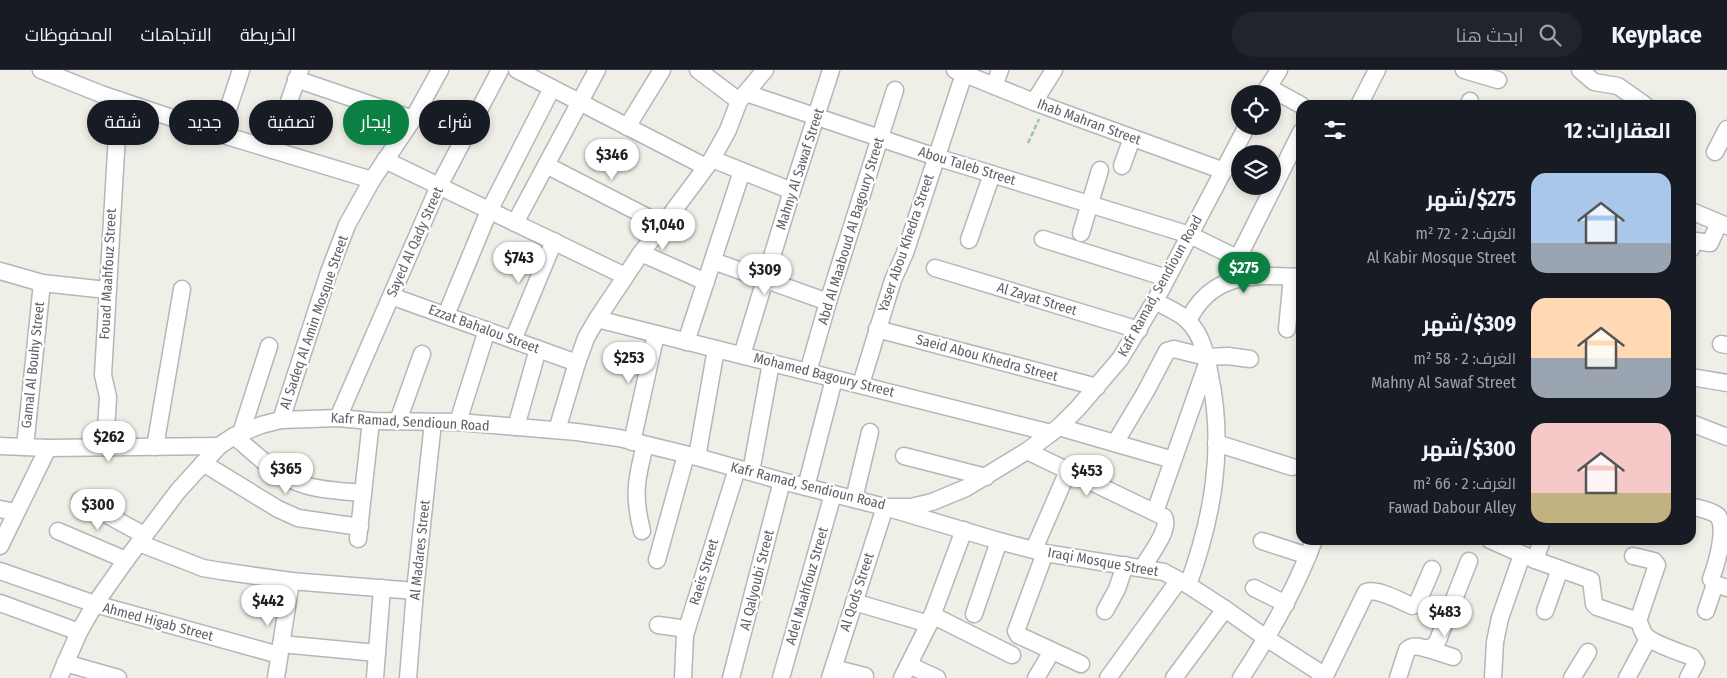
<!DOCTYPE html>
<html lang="ar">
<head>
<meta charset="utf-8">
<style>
	:root { --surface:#171b24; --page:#20242c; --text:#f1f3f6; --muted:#9ea1a6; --line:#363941; --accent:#0b8043 }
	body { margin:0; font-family:"Fira Sans Condensed",Cairo,sans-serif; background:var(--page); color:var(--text); direction:rtl; height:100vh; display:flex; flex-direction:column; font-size:19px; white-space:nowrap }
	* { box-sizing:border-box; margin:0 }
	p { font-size:16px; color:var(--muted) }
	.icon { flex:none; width:28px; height:28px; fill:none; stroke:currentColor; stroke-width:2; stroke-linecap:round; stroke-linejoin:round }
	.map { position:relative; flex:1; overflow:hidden; direction:ltr }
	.panel { position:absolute; left:1296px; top:30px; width:400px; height:445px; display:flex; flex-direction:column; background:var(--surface); border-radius:15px; box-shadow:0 2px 8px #0003; direction:rtl }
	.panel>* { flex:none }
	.hud { position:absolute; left:15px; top:30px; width:475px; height:45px; direction:rtl; display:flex; gap:10px }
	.tools { position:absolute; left:1231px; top:15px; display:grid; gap:10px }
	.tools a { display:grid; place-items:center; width:50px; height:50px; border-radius:50%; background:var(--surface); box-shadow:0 2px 8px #0003; font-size:25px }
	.price { position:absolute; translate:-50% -42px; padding:0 11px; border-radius:18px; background:#fff; color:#222; font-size:16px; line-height:32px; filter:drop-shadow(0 1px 2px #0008) }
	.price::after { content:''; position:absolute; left:50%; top:30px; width:15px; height:11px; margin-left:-8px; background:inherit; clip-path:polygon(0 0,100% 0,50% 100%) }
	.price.active { background:var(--accent); color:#fff }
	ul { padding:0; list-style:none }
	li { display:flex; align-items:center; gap:15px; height:125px; padding:0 25px }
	li span { display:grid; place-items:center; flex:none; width:140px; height:100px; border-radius:15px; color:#555 }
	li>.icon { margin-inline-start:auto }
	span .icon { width:60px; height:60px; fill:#fffc; stroke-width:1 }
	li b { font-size:21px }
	h2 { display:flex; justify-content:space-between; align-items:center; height:60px; padding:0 25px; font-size:21px }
	.pill { padding:0 18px; border-radius:22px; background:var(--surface); box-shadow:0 2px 8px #0003; font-size:18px; line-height:45px }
	.pill.active { background:var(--accent); color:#fff }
	header { display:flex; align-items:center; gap:30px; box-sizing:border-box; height:70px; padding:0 25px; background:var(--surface); border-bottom:1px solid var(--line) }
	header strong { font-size:24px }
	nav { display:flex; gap:28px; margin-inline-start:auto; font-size:18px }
	.search { width:350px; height:45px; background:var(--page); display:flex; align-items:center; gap:12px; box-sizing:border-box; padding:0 18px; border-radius:28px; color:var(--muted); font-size:19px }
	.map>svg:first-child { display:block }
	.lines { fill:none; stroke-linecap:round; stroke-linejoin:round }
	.minor-casing { stroke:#b4b6ba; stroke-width:19 }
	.path { stroke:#9fc2ad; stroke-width:2.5; stroke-dasharray:5 2.5; stroke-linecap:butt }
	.minor { stroke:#fff; stroke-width:16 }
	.labels { text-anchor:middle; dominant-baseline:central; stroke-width:4.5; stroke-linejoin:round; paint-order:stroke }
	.street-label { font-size:14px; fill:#5f6166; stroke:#fff }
</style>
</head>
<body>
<header>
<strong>Keyplace</strong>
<div class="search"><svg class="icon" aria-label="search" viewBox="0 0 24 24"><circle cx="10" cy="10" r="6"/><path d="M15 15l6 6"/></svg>ابحث هنا</div>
<nav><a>الخريطة</a><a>الاتجاهات</a><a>المحفوظات</a></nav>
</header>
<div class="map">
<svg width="1727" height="608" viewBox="0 0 1727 608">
	<rect width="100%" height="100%" fill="#efeee7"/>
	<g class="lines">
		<defs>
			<g id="minor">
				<path d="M41 0 101 24 220 64 372 110"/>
				<path d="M517 0 706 97"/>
				<path d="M698 0 739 31"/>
				<path d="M955 0 1034 32 1224 101"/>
				<path d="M1464 0 1498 10"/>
				<path d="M1580 0 1594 12 1618 16 1645 35"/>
				<path d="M296 9 413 49"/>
				<path d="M994 16 1000 0"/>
				<path d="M1268 17 1301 35"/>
				<path d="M746 23 936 87 1190 165 1239 189"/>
				<path d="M1264 24 1279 0"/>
				<path d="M1034 32 1054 0"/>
				<path d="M1359 35 1377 0"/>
				<path d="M1469 35 1470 31"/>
				<path d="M627 57 662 0"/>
				<path d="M220 64 241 0"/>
				<path d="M272 80 300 0"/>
				<path d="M1715 82 1727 59"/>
				<path d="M712 89 792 121"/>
				<path d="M385 90 625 206"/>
				<path d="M546 95 663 155"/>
				<path d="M1122 96 1132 68"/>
				<path d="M1691 141 1727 156"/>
				<path d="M515 153 597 0"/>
				<path d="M1081 163 1100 100"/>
				<path d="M1043 169 1167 208"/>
				<path d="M969 170 992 104"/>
				<path d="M1691 179 1694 172 1696 171 1710 173 1719 153"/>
				<path d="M641 183 706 212"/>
				<path d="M713 191 828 232"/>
				<path d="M935 198 1139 260"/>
				<path d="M0 201 42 213 107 220"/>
				<path d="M1244 207 1239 189 1241 182 1301 62"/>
				<path d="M391 226 577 293"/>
				<path d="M1155 231C1165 237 1179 242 1187 250 1202 264 1207 287 1210 306 1225 378 1213 447 1188 515"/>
				<path d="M446 245 489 141 552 18"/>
				<path d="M597 249 1051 363"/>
				<path d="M1188 251C1212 201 1255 205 1301 207"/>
				<path d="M877 259 1097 317"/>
				<path d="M1287 259 1292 207"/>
				<path d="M513 270 554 171"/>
				<path d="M686 272 742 101"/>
				<path d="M1721 274 1727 275"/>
				<path d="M742 285 792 121 831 0"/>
				<path d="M808 302 828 232 895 20"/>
				<path d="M1691 307 1727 313"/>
				<path d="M861 314 893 210 905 183 964 4"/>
				<path d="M338 348 439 116 500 0"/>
				<path d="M281 350 329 202 347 155 372 110 413 49 440 0"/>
				<path d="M398 351 422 284"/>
				<path d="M458 352 487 260"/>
				<path d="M1691 353 1727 367"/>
				<path d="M516 357 538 279"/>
				<path d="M1059 357 1173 390"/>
				<path d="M557 360 577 293 586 268 597 249 641 183 663 155 712 89 728 60 739 31 765 0"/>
				<path d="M241 363 269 276"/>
				<path d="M234 366C256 384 277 407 305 415 323 421 344 421 363 423"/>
				<path d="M632 372 656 264"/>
				<path d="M1115 373 1146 321 1167 281 1174 279 1206 287 1228 286 1250 289"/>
				<path d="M1216 373 1292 397"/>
				<path d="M0 376 48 378 219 376"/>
				<path d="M25 377 42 213"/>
				<path d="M105 377 108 327 103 305 119 30"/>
				<path d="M155 377 182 219"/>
				<path d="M1027 381 1164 447C1171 459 1149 486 1143 497"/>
				<path d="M904 386 986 407"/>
				<path d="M697 387 716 279"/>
				<path d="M203 393 278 439 298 448 360 457"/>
				<path d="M751 402 771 293"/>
				<path d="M806 417 834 309"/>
				<path d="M854 429 870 362"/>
				<path d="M80 430 144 465"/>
				<path d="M1691 436C1700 439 1711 440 1718 446 1727 459 1717 493 1711 509L1715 514 1727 518"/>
				<path d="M0 439 16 442"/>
				<path d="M1155 442 1207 294"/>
				<path d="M58 461 126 490"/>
				<path d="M642 461C633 426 636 410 645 375"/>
				<path d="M358 469 371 351"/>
				<path d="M1490 470 1535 490 1591 510 1594 534 1597 537 1638 551C1642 556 1641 561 1645 565 1651 573 1682 583 1692 587L1696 593 1688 608"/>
				<path d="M1262 471 1308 486"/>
				<path d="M139 473 203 498 221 501 291 511 415 521"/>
				<path d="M0 476 48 378"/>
				<path d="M1034 479 1068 401"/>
				<path d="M1045 483 1016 561 1018 565 1081 594"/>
				<path d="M1633 486 1654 491 1657 495 1638 551"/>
				<path d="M657 490 686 385"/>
				<path d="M1535 490 1542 470"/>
				<path d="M0 501 95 534 279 585"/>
				<path d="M1254 518 1286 534"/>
				<path d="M854 532 929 554"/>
				<path d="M0 533 79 562"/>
				<path d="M1105 541 1117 519 1125 495"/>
				<path d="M1545 541 1560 499"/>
				<path d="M1706 541 1715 514"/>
				<path d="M974 544 999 471"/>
				<path d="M932 545 1012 585"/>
				<path d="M658 555 687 559"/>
				<path d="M281 574 377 583"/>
				<path d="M1428 579 1453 587"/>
				<path d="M65 593 118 608"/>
				<path d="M909 595 937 608"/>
				<path d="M833 598 865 606"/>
				<path d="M59 608 79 562 95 534 126 490 178 421 219 376 234 366 261 355 281 350 338 348 371 351 458 352 577 362 619 368 697 387 782 411 885 437H911L932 432 966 418 1027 381 1059 357 1078 338 1120 289 1155 231 1247 56"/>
				<path d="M276 608 291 511"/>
				<path d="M375 608 382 518"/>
				<path d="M408 608 415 521 433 352"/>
				<path d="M683 608 685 565 737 399"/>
				<path d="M731 608 782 411"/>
				<path d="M781 608 833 424"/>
				<path d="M830 608 885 437 999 471 1045 483 1164 502 1188 515 1225 539 1266 568 1316 600 1324 608 1366 522C1378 518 1400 531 1412 536L1417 534 1432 499"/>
				<path d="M902 608 929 554 964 460"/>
				<path d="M1036 608 1052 581"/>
				<path d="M1108 608 1179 510"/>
				<path d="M1174 608 1225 539"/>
				<path d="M1241 608C1270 564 1296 519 1314 470"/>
				<path d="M1398 608 1407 580C1413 574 1421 577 1428 579L1435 575 1438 570 1469 491"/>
				<path d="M1493 608 1495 572 1500 548 1522 485"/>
				<path d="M1572 608 1588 582"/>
				<path d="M1627 608 1648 569"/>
			</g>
		</defs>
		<use href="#minor" class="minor-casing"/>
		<path class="path" d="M1028 73 1039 49"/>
		<use href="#minor" class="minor"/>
	</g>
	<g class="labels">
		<g class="street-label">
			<text transform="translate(1089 52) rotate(20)">Ihab Mahran Street</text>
			<text transform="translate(967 96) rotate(17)">Abou Taleb Street</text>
			<text transform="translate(800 99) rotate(-72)">Mahny Al Sawaf Street</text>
			<text transform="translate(851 161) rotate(-73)">Abd Al Maaboud Al Bagoury Street</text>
			<text transform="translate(415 172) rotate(-66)">Sayed Al Qady Street</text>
			<text transform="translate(906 173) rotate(-71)">Yaser Abou Khedra Street</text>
			<text transform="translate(108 204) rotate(-87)">Fouad Maahfouz Street</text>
			<text transform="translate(1160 216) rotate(-61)">Kafr Ramad, Sendioun Road</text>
			<text transform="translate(1037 229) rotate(17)">Al Zayat Street</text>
			<text transform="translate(314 252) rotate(-71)">Al Sadeq Al Amin Mosque Street</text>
			<text transform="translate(484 259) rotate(20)">Ezzat Bahalou Street</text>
			<text transform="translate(987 288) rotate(15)">Saeid Abou Khedra Street</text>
			<text transform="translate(33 295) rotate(-84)">Gamal Al Bouhy Street</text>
			<text transform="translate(824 305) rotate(14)">Mohamed Bagoury Street</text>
			<text transform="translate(410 352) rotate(3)">Kafr Ramad, Sendioun Road</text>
			<text transform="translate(808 416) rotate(14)">Kafr Ramad, Sendioun Road</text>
			<text transform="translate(420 480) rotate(-84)">Al Madares Street</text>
			<text transform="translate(1103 492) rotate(10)">Iraqi Mosque Street</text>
			<text transform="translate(704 502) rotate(-73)">Raeis Street</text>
			<text transform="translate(757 510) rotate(-76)">Al Qalyoubi Street</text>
			<text transform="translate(807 516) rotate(-74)">Adel Maahfouz Street</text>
			<text transform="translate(857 522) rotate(-72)">Al Qods Street</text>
			<text transform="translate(158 552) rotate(15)">Ahmed Higab Street</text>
		</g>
	</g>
</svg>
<div class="tools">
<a><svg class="icon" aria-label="locate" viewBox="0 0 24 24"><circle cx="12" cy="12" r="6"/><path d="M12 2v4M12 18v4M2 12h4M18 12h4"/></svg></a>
<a><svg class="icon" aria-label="layers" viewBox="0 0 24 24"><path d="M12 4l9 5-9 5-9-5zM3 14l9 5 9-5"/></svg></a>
</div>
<b class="price" style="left:612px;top:111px">$346</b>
<b class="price" style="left:663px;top:181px">$1,040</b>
<b class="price" style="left:519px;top:214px">$743</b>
<b class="price active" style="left:1244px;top:224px">$275</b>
<b class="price" style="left:765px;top:226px">$309</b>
<b class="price" style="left:629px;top:314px">$253</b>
<b class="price" style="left:109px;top:393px">$262</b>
<b class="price" style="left:286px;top:425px">$365</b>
<b class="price" style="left:1087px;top:427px">$453</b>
<b class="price" style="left:98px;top:461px">$300</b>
<b class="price" style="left:268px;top:557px">$442</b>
<b class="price" style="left:1445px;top:568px">$483</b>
<div class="hud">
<a class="pill">شراء</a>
<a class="pill active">إيجار</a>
<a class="pill">تصفية</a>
<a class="pill">جديد</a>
<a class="pill">شقة</a>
</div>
<section class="panel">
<h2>العقارات: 12<svg class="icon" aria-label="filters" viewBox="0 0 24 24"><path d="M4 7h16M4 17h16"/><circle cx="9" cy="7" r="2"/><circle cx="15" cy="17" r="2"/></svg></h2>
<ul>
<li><span style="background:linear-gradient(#a9c7e8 70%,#9aa5b1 0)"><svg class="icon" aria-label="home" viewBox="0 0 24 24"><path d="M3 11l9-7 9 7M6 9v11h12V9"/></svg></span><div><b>$275/شهر</b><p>الغرف: 2 · 72 m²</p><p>Al Kabir Mosque Street</p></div></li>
<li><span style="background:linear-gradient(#ffd9b3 60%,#9aa5b1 0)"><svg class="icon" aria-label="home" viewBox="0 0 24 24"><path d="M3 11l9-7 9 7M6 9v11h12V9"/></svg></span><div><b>$309/شهر</b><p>الغرف: 2 · 58 m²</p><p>Mahny Al Sawaf Street</p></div></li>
<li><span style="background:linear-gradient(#f6c9c9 70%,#c2b280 0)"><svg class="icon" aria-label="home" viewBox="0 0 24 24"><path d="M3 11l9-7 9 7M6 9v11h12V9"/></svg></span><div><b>$300/شهر</b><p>الغرف: 2 · 66 m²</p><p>Fawad Dabour Alley</p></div></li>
</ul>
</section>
</div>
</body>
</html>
